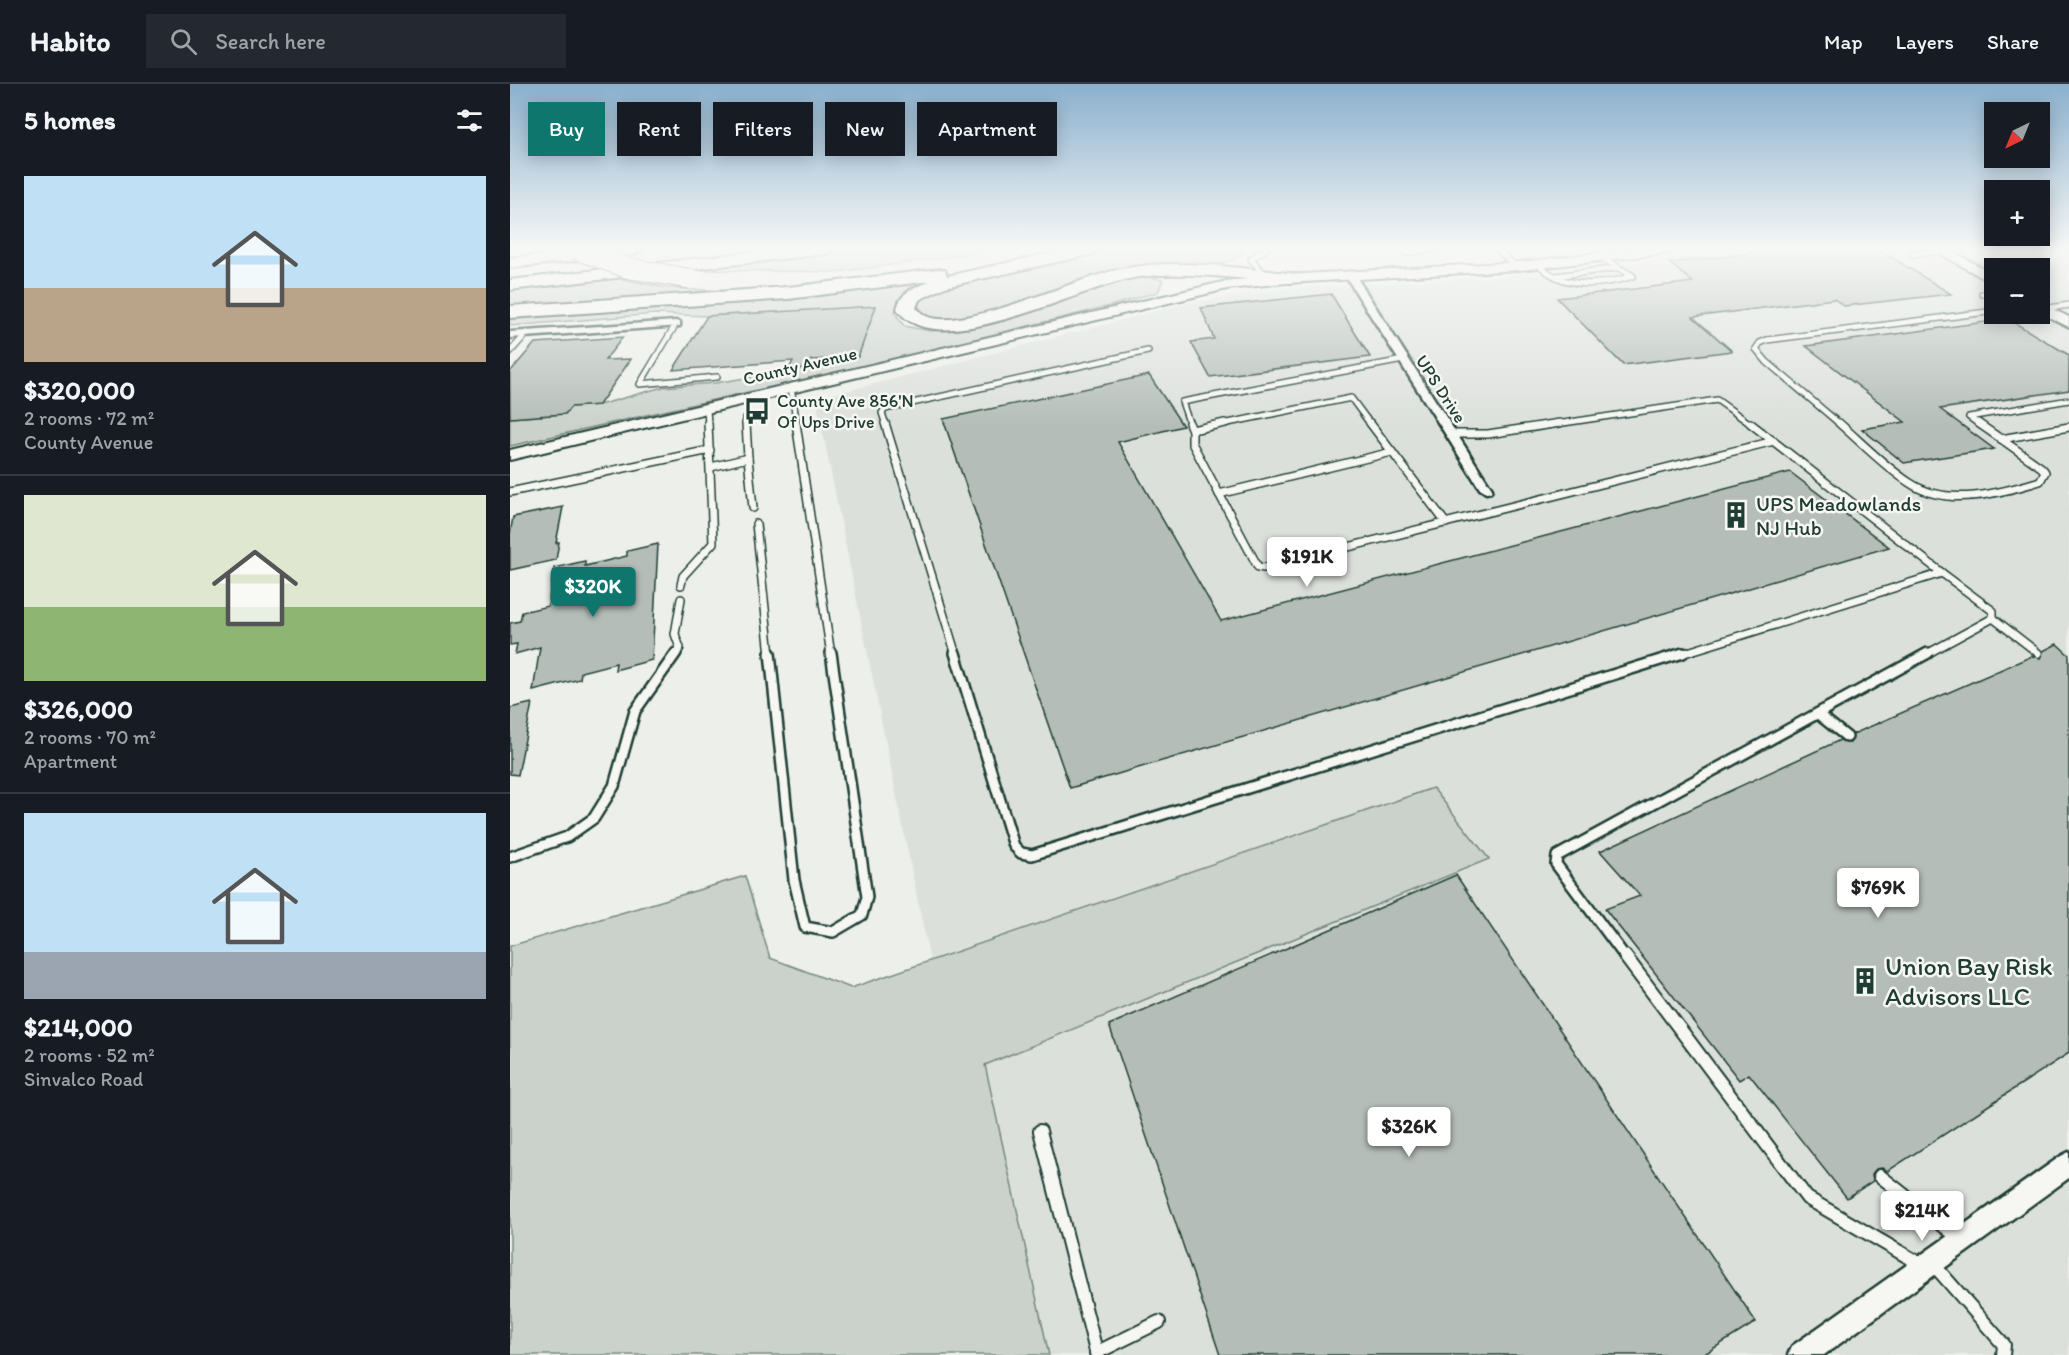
<!DOCTYPE html>
<html lang="en">
<head>
<meta charset="utf-8">
<style>
	:root { --surface:#171b24; --page:#242831; --text:#f1f3f6; --muted:#9ea1a6; --line:#363941; --accent:#0f766e }
	body { margin:0; font-family:Itim,sans-serif; background:var(--page); color:var(--text); height:100vh; display:flex; flex-direction:column; font-size:22px; white-space:nowrap }
	* { box-sizing:border-box; margin:0 }
	p { font-size:20px; color:var(--muted) }
	.icon { flex:none; width:33px; height:33px; fill:none; stroke:currentColor; stroke-width:2; stroke-linecap:round; stroke-linejoin:round }
	.map { position:relative; flex:1; overflow:hidden }
	.panel { display:flex; flex-direction:column; background:var(--surface); width:510px }
	.panel>* { flex:none }
	.hud { position:absolute; left:18px; top:18px; width:570px; height:54px; display:flex; gap:12px }
	.needle { width:39px; rotate:223deg }
	.fabs { position:absolute; left:1474px; top:18px; display:grid; gap:12px }
	.fabs a { display:grid; place-items:center; width:66px; height:66px; border-radius:0px; background:var(--surface); box-shadow:0 3px 15px #0003; font-size:30px }
	.price { position:absolute; translate:-50% -51px; padding:0 14px; border-radius:6px; background:#fff; color:#222; font-size:20px; line-height:39px; filter:drop-shadow(0 2px 3px #0008) }
	.price::after { content:''; position:absolute; left:50%; top:36px; width:18px; height:14px; margin-left:-9px; background:inherit; clip-path:polygon(0 0,100% 0,50% 100%) }
	.price.selected { background:var(--accent); color:#fff }
	ul { padding:0; list-style:none }
	li { display:grid; align-content:center; gap:12px; height:318px; padding:0 24px }
	li+li { border-top:2px solid var(--line) }
	li span { display:grid; place-items:center; height:186px; border-radius:0px; color:#555 }
	li>.icon { margin-inline-start:auto }
	span .icon { width:108px; height:108px; fill:#fffc; stroke-width:1 }
	li b { font-size:26px }
	h2 { display:flex; justify-content:space-between; align-items:center; height:72px; padding:0 24px; font-size:26px }
	.tag { padding:0 21px; border-radius:0px; background:var(--surface); box-shadow:0 3px 15px #0003; font-size:21px; line-height:54px }
	.tag.selected { background:var(--accent); color:#fff }
	header { display:flex; align-items:center; gap:36px; box-sizing:border-box; height:84px; padding:0 30px; background:var(--surface); border-bottom:2px solid var(--line) }
	header strong { font-size:28px }
	nav { display:flex; gap:33px; margin-inline-start:auto; font-size:21px }
	.search { width:420px; height:54px; background:var(--page); display:flex; align-items:center; gap:15px; box-sizing:border-box; padding:0 21px; border-radius:0px; color:var(--muted); font-size:22px }
	main { display:flex; flex:1; min-height:0 }
	.map>svg:first-child { display:block }
	.built { fill:#dce0db; fill-rule:evenodd }
	.green { fill:#cbd2cc; stroke:#758880; stroke-width:1.5 }
	.building { fill:#b4bdb8; stroke:#1f3d34; stroke-width:1.5 }
	.lines { fill:none; stroke-linecap:round; stroke-linejoin:round }
	.lane-far3-casing { stroke:#1f3d34; stroke-width:8 }
	.lane-far2-casing { stroke:#1f3d34; stroke-width:10 }
	.lane-far1-casing { stroke:#1f3d34; stroke-width:14 }
	.lane-casing { stroke:#1f3d34; stroke-width:16 }
	.street-casing { stroke:#1f3d34; stroke-width:5 }
	.secondary-casing { stroke:#1f3d34; stroke-width:4 }
	.highway-casing { stroke:#1f3d34; stroke-width:4 }
	.lane-far3 { stroke:#f6f6f2; stroke-width:5 }
	.lane-far2 { stroke:#f6f6f2; stroke-width:7 }
	.lane-far1 { stroke:#f6f6f2; stroke-width:9 }
	.lane { stroke:#f6f6f2; stroke-width:12 }
	.street { fill:#f6f6f2; fill-rule:evenodd }
	.secondary { fill:#f6f6f2; fill-rule:evenodd }
	.highway { fill:#f6f6f2; fill-rule:evenodd }
	.highway-bridge-casing { stroke:#1f3d34; stroke-width:22; stroke-linecap:butt }
	.highway-bridge { stroke:#f6f6f2; stroke-width:20 }
	.labels { text-anchor:middle; dominant-baseline:central; stroke-width:5; stroke-linejoin:round; paint-order:stroke }
	.far-street-label { font-size:18px; fill:#1f3d34; stroke:#f6f6f2 }
	.far-poi-label { font-size:18px; fill:#1f3d34; stroke:#f6f6f2; text-anchor:start }
	.poi-label { font-size:21px; fill:#1f3d34; stroke:#f6f6f2; text-anchor:start }
	.near-poi-label { font-size:26px; fill:#1f3d34; stroke:#f6f6f2; text-anchor:start }
</style>
</head>
<body>
<header>
<strong>Habito</strong>
<div class="search"><svg class="icon" aria-label="search" viewBox="0 0 24 24"><circle cx="10" cy="10" r="6"/><path d="M15 15l6 6"/></svg>Search here</div>
<nav><a>Map</a><a>Layers</a><a>Share</a></nav>
</header>
<main>
<section class="panel">
<h2>5 homes<svg class="icon" aria-label="filters" viewBox="0 0 24 24"><path d="M4 7h16M4 17h16"/><circle cx="9" cy="7" r="2"/><circle cx="15" cy="17" r="2"/></svg></h2>
<ul>
<li><span style="background:linear-gradient(#bfe0f5 60%,#b9a48a 0)"><svg class="icon" aria-label="home" viewBox="0 0 24 24"><path d="M3 11l9-7 9 7M6 9v11h12V9"/></svg></span><div><b>$320,000</b><p>2 rooms · 72 m²</p><p>County Avenue</p></div></li>
<li><span style="background:linear-gradient(#dfe7d0 60%,#8fb573 0)"><svg class="icon" aria-label="home" viewBox="0 0 24 24"><path d="M3 11l9-7 9 7M6 9v11h12V9"/></svg></span><div><b>$326,000</b><p>2 rooms · 70 m²</p><p>Apartment</p></div></li>
<li><span style="background:linear-gradient(#bfe0f5 75%,#9aa5b1 0)"><svg class="icon" aria-label="home" viewBox="0 0 24 24"><path d="M3 11l9-7 9 7M6 9v11h12V9"/></svg></span><div><b>$214,000</b><p>2 rooms · 52 m²</p><p>Sinvalco Road</p></div></li>
</ul>
</section>
<div class="map">
<svg width="1559" height="1271" viewBox="0 0 1559 1271">
	<rect width="100%" height="100%" fill="#edefea"/>
	<filter id="ink" filterUnits="userSpaceOnUse"><feTurbulence type="fractalNoise" baseFrequency=".0167" numOctaves="2"/><feDisplacementMap in="SourceGraphic" scale="12" xChannelSelector="R" yChannelSelector="G"/><feConvolveMatrix kernelMatrix="1 2 1 2 8 2 1 2 1" color-interpolation-filters="sRGB"/></filter>
	<g filter="url(#ink)">
		<path class="built" d="M1228 165H1559V1271H539L475 981 979 775 923 704 420 877 306 315 678 219 785 204 1017 191ZM1485 184H1530V230H1485Z"/>
		<g class="green">
			<path d="M356 165H479L454 171 328 188 180 186Z"/>
			<path d="M604 165H739C733 169 726 175 720 177 686 189 634 179 596 188 541 200 492 232 434 236 424 237 414 229 407 221L416 208Z"/>
			<path d="M639 193 653 196 648 208 596 223 357 281 0 362V334L55 330 61 323 89 321 153 303 205 299 296 284 301 276 348 273 366 222 197 232 145 230 0 242V233L405 198 388 216 385 229 394 242 420 247 456 244 615 195Z"/>
			<path d="M107 194 157 204 241 208 0 224V206Z"/>
			<path d="M923 704 979 775 475 981 539 1271H0V862L235 792 260 874 341 904Z"/>
		</g>
		<g class="building">
			<path d="M1278 165H1368L1441 210 1334 222 1324 215 1183 233 1222 267 1113 281 1047 214 1183 198 1159 179Z"/>
			<path d="M821 210 860 273 700 293 681 258 704 255 691 224Z"/>
			<path d="M366 222 348 273 301 276 297 284 279 285 283 277 163 286 197 232Z"/>
			<path d="M1498 235 1559 271V306L1430 325 1484 365 1394 379 1352 345 1395 338 1296 262Z"/>
			<path d="M113 253 95 276 121 275 89 321 61 323 55 330 0 334V288L25 259Z"/>
			<path d="M639 291 673 342 608 358 711 537 1280 388 1379 463 560 704 433 335Z"/>
			<path d="M53 423 46 459 49 458 46 476 0 486V450L3 433Z"/>
			<path d="M148 460 142 576 105 586 106 579 71 588 70 595 23 607 30 563 5 570 7 560 0 561V539L10 537 12 528 38 522 44 484 75 477V482L117 472V467Z"/>
			<path d="M1547 560 1559 571V969L1378 1087 1372 1084 1366 1085 1362 1090 1363 1097 1337 1114 1239 990 1229 996 1095 825 1130 812 1090 767 1330 656 1340 659 1343 650 1522 572 1531 574 1533 567Z"/>
			<path d="M22 619 8 691 0 690V624Z"/>
			<path d="M946 791 1246 1238 1193 1271H710L599 941Z"/>
		</g>
		<g class="lines">
			<defs>
				<g id="lane-far3">
					<path d="M756 165 741 175 756 192"/>
					<path d="M987 165 1005 182"/>
					<path d="M895 169 927 165"/>
					<path d="M1402 170 1431 167"/>
					<path d="M1028 180C1054 206 1090 202 1123 192L1090 173"/>
					<path d="M1045 192 1108 184"/>
					<path d="M1472 210 1485 209"/>
					<path d="M1533 225 1559 221"/>
					<path d="M166 240 130 300 207 293"/>
					<path d="M0 268 17 249"/>
					<path d="M281 304 287 341"/>
					<path d="M197 324 198 341"/>
					<path d="M236 334V341"/>
					<path d="M376 341 372 329 375 325 638 267"/>
					<path d="M680 341 672 318 893 276"/>
					<path d="M708 341 841 314 861 341"/>
					<path d="M1040 341 1207 316 1242 341"/>
					<path d="M1331 341 1257 278 1246 265 1250 259 1257 256 1485 227"/>
					<path d="M1470 341 1459 333 1559 316"/>
				</g>
				<g id="lane-far2">
					<path d="M286 339 321 571"/>
					<path d="M375 339 446 571"/>
					<path d="M679 339 682 346V359L748 483 754 484 1264 357"/>
					<path d="M860 339 936 439"/>
					<path d="M1329 339C1352 359 1375 383 1400 399 1437 424 1491 409 1530 397L1535 388 1532 384 1491 355"/>
					<path d="M1468 339 1491 355 1559 343"/>
					<path d="M682 346 715 339"/>
					<path d="M940 350H978L1050 339"/>
					<path d="M238 374 243 424"/>
					<path d="M201 383 238 374 236 339"/>
					<path d="M0 408 200 366"/>
					<path d="M709 410 882 368"/>
					<path d="M246 440 260 571"/>
					<path d="M171 501 173 492 203 459 198 339"/>
					<path d="M1483 534 1528 569"/>
					<path d="M165 571 170 564 165 550 171 515"/>
					<path d="M1168 571 1432 489 1240 339"/>
					<path d="M1415 571 1483 534V527L1432 489"/>
				</g>
				<g id="lane-far1">
					<path d="M260 569 284 796 295 843 323 848 352 831 357 813 321 569"/>
					<path d="M445 569 504 762 511 769 522 771 1173 569"/>
					<path d="M1308 630 1337 653"/>
					<path d="M0 773 57 753 84 734 104 702 125 627 166 569"/>
					<path d="M1116 874 1046 780 1047 772 1418 569"/>
				</g>
				<g id="lane">
					<path d="M1115 872 1297 1114 1412 1181"/>
					<path d="M530 1047 587 1271"/>
					<path d="M1370 1092 1449 1154"/>
					<path d="M1424 1181 1494 1261 1493 1271"/>
					<path d="M586 1269 649 1238"/>
				</g>
				<g id="street">
					<path d="M837 189 845 191 982 405 981 408 976 409 970 405 835 191Z"/>
					<path d="M166 237 170 238V242L0 254V248Z"/>
					<path d="M1559 1068V1094L1314 1271H1278L1282 1262 1551 1072Z"/>
				</g>
				<g id="secondary">
					<path d="M1123 165H1166L1160 169 1010 186 776 199 717 205 0 376V366L717 197 776 191 1010 178Z"/>
					<path d="M1422 165H1438L1485 191V201Z"/>
					<path d="M1530 219 1559 233V243L1530 229Z"/>
				</g>
				<g id="highway">
					<path d="M77 165H134L126 170 0 184V174Z"/>
					<path d="M268 165H323L315 170 0 206V196Z"/>
					<path d="M559 165H591L583 170 435 203 409 216 406 224C409 226 413 231 416 232 453 249 568 193 611 185 666 174 725 184 780 189L786 190 789 194 786 198 780 199C730 195 679 187 629 193 573 200 427 283 387 225 391 207 404 204 420 197L278 215 0 234V222L278 203 429 185 435 186 437 192Z"/>
				</g>
			</defs>
			<use href="#lane-far3" class="lane-far3-casing"/>
			<use href="#lane-far2" class="lane-far2-casing"/>
			<use href="#lane-far1" class="lane-far1-casing"/>
			<use href="#lane" class="lane-casing"/>
			<use href="#street" class="street-casing"/>
			<use href="#secondary" class="secondary-casing"/>
			<use href="#highway" class="highway-casing"/>
			<use href="#lane-far3" class="lane-far3"/>
			<use href="#lane-far2" class="lane-far2"/>
			<use href="#lane-far1" class="lane-far1"/>
			<use href="#lane" class="lane"/>
			<use href="#street" class="street"/>
			<use href="#secondary" class="secondary"/>
			<use href="#highway" class="highway"/>
			<defs>
				<path id="highway-bridge" d="M66 165 117 184 181 195"/>
			</defs>
			<use href="#highway-bridge" class="highway-bridge-casing"/>
			<use href="#highway-bridge" class="highway-bridge"/>
		</g>
	</g>
	<linearGradient id="sky" x2="0" y2="1"><stop stop-color="#8bb0cd"/><stop offset="0.48" stop-color="#f7f8f6"/><stop offset="1" stop-color="#f7f8f6" stop-opacity="0"/></linearGradient>
	<rect width="1559" height="343" fill="url(#sky)"/>
	<defs>
		<symbol id="bus-bare" viewBox="-9 -9 18 18"><path d="M-5-6H5V4H4V6H2V4H-2V6H-4V4H-5ZM-3.5-4V0h7V-4ZM-3.5 1.2v1.5H-2V1.2ZM2 1.2v1.5H3.5V1.2Z" fill="#1f3d34" stroke="#f6f6f2" stroke-width="2.5" paint-order="stroke"/></symbol>
		<symbol id="building-bare" viewBox="-9 -9 18 18"><path d="M-4-6H4V6H1V3H-1V6H-4ZM-2.5-4.3h1.7v1.8h-1.7ZM.8-4.3h1.7v1.8H.8ZM-2.5-1h1.7V.8h-1.7ZM.8-1h1.7V.8H.8Z" fill="#1f3d34" stroke="#f6f6f2" stroke-width="2.5" paint-order="stroke"/></symbol>
	</defs>
	<g fill-rule="evenodd">
		<use href="#bus-bare" x="228" y="308" width="38" height="38"/>
		<use href="#building-bare" x="1207" y="412" width="38" height="38"/>
		<use href="#building-bare" x="1336" y="878" width="38" height="38"/>
	</g>
	<g class="labels">
		<g class="far-street-label">
			<text transform="translate(290 282) rotate(-13)">County Avenue</text>
			<text transform="translate(931 305) rotate(57)">UPS Drive</text>
		</g>
		<g class="far-poi-label">
			<text x="267" y="317">County Ave 856'N<tspan x="267" dy="21">Of Ups Drive</tspan></text>
		</g>
		<g class="poi-label">
			<text x="1246" y="419">UPS Meadowlands<tspan x="1246" dy="24">NJ Hub</tspan></text>
		</g>
		<g class="near-poi-label">
			<text x="1375" y="882">Union Bay Risk<tspan x="1375" dy="30">Advisors LLC</tspan></text>
		</g>
	</g>
</svg>
<div class="fabs">
<a><svg class="needle" viewBox="-14 -14 28 28"><path d="M0-13l5 13h-10z" fill="#e53935"/><path d="M0 13l5-13h-10z" fill="#9ea1a6"/></svg></a>
<a>+</a>
<a>−</a>
</div>
<b class="price" style="left:797px;top:504px">$191K</b>
<b class="price selected" style="left:83px;top:534px">$320K</b>
<b class="price" style="left:1368px;top:835px">$769K</b>
<b class="price" style="left:899px;top:1074px">$326K</b>
<b class="price" style="left:1412px;top:1158px">$214K</b>
<div class="hud">
<a class="tag selected">Buy</a>
<a class="tag">Rent</a>
<a class="tag">Filters</a>
<a class="tag">New</a>
<a class="tag">Apartment</a>
</div>
</div>
</main>
</body>
</html>
